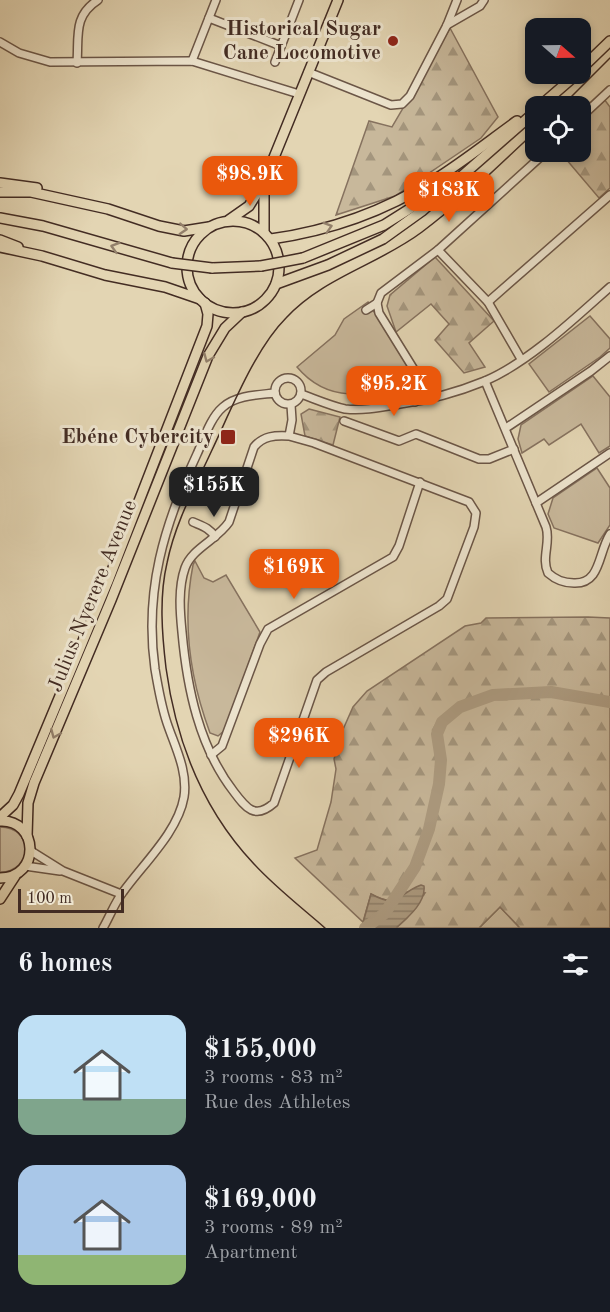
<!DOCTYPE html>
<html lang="en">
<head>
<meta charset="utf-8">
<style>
	:root { --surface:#171b24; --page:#20242c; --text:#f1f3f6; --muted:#9ea1a6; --accent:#ea580c }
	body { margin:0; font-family:"Old Standard TT",serif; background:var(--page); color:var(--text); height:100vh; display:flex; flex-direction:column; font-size:22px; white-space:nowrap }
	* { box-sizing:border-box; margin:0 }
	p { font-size:20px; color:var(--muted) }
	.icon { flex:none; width:33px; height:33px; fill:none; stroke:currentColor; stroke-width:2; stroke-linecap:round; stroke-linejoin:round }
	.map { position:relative; height:928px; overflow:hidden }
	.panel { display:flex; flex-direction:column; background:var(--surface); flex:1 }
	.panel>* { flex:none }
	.needle { width:39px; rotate:110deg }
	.controls { position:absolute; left:525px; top:18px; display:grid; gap:12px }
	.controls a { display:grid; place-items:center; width:66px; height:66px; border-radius:12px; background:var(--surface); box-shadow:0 3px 9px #0003; font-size:30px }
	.scale { position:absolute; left:18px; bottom:15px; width:106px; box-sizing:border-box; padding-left:6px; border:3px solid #432c23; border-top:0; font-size:16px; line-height:21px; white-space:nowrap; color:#432c23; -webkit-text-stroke:4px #ede4ce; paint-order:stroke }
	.price { position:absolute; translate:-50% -51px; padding:0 14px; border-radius:12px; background:var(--accent); color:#fff; font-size:20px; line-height:39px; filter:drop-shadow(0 2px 3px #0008) }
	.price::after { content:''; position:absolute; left:50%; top:36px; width:18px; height:14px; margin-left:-9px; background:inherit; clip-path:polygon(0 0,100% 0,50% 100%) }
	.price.active { background:#222; color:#fff }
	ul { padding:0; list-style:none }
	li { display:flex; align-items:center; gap:18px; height:150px; padding:0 18px }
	li span { display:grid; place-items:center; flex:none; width:168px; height:120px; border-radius:18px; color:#555 }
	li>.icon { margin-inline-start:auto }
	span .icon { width:72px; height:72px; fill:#fffc; stroke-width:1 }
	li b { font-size:26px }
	h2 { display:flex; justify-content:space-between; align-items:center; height:72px; padding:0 18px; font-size:26px }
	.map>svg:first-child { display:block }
	.green { fill:#c8b89b; stroke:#86725f; stroke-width:1.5 }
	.forest { fill:url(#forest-firs); stroke:#86725f; stroke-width:1.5 }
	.water { fill:url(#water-rules); stroke:#836f5c; stroke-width:1.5 }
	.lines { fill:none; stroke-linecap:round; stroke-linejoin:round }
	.river { stroke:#ad9c82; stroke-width:12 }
	.minor-casing { stroke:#6b5647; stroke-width:10 }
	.major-casing { stroke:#432c23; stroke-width:12 }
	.minor { stroke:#ede4ce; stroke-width:7 }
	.major { stroke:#e3d5b3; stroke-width:9 }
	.tram { stroke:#432c23; stroke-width:1.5 }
	.major-bridge-casing { stroke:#432c23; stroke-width:12; stroke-linecap:butt }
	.major-bridge { stroke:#e3d5b3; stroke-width:9 }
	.oneway { stroke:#93806b }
	.poi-dot { fill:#8f2418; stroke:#ede4ce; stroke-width:2 }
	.labels { text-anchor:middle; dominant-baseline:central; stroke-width:6; stroke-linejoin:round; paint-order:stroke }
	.poi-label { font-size:21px; font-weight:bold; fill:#432c23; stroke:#ede4ce; text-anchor:end }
	.street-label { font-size:21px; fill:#432c23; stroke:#ede4ce }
</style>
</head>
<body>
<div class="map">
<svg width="610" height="928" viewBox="0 0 610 928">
	<defs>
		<pattern id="forest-firs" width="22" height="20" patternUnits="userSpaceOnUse" patternTransform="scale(1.5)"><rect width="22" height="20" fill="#c8b89b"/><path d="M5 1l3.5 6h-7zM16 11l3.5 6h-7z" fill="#a4967e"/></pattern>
		<pattern id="water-rules" width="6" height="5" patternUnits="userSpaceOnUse" patternTransform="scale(1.5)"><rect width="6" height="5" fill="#ad9c82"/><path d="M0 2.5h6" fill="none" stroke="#8e7f6a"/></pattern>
	</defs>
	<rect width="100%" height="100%" fill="#e3d5b3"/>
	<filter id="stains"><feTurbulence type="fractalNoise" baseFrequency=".00333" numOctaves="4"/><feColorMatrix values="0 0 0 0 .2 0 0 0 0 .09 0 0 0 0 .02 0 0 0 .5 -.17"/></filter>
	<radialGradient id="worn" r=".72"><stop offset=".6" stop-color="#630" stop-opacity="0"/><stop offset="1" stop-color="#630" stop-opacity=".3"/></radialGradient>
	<g class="green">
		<path d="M368 302 408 366V384C367 396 328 404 297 367L335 335 344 319Z"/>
		<path d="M590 316 610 339V348L600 357 549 392 529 364Z"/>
		<path d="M593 376 610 397V446L599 453 581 424 549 445 544 439 522 453 518 439 521 425Z"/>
		<path d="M597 468 610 488V525L598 543 554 528 548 514 553 498Z"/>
		<path d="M195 561 204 578 213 582 226 575 260 632 225 730 218 736 210 733C190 679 182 621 193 565Z"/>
		<path d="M0 827C34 827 33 872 0 872Z"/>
		<path d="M500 907 520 928H479Z"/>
	</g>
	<g class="forest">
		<path d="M450 28 498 117 481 138 395 196 336 215 369 121 392 127Z"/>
		<path d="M604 99 610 107V188L599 198 560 152H580L581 121Z"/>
		<path d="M435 257 494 321 469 343 485 367 464 373 435 340 449 324 431 304 396 332 387 306 390 295Z"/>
		<path d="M309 409 340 417 333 445 305 436 301 414Z"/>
		<path d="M588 617 610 618V928H520L500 907 479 928H396L407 918 425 893 407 892C395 904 385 902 371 894L363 922 295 858 317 850 331 802 336 769 334 759 341 734 353 707 367 691 465 626 481 623 486 618Z"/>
	</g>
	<path class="water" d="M421 885 424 886C426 903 407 918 396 928H369L363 923 371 894C401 910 396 894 421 885Z"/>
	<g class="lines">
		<path class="river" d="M365 928 385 913 415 867 429 829 439 784 441 760 437 734 442 722 460 707 493 695 551 692 610 702"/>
		<defs>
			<g id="minor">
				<path d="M209 18 281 46"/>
				<path d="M447 25 480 6 484 0"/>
				<path d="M0 42 19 53 50 62 192 61 299 94"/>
				<path d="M192 61 216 0"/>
				<path d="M275 62 299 0"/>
				<path d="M77 63C79 36 73 16 98 0"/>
				<path d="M308 72 391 105 402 104 410 96 447 25 457 0"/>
				<path d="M580 118 610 90"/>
				<path d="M438 250 488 302 521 359"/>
				<path d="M488 302 610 195"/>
				<path d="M377 303 379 313 413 368 415 402"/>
				<path d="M366 310 377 303 381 293 438 250 546 152"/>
				<circle cx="288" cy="391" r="13"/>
				<path d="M485 381 546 527C551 542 541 558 548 573 556 580 563 583 574 583 601 584 598 553 610 534"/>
				<path d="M301 394C315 399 331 406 345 409 364 411 382 407 400 404 429 400 458 392 485 381 529 362 574 319 610 287"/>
				<path d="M344 421 399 441 416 434 479 459H489L514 449"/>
				<path d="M506 428 591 371 610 356"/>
				<path d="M289 436C275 435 263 436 254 447L229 522C217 540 192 548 185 568 178 588 180 612 182 632 187 688 199 747 234 792 246 808 255 820 274 803L317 680 326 672 439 606 447 599 474 527 476 513 469 502 314 443 289 436 292 420 291 405"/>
				<path d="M536 503 610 453"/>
				<path d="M193 522C202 526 210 528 215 537"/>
				<path d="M211 755 222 746 260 644 268 629 393 557 399 546 420 482"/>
				<path d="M31 851 63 871 121 894"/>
				<path d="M25 866 60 871"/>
				<path d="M103 928C110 916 115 902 123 892 143 864 178 832 184 797 188 771 175 747 167 723 161 705 158 687 155 669 144 591 164 525 197 454 204 439 210 418 223 407 237 395 258 395 275 393"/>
			</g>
			<g id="major">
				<path d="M580 70 610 41"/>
				<path d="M540 106 577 74"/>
				<path d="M0 183 37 188"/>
				<path d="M0 192H31L108 209 159 226 184 231 209 227"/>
				<path d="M0 218 43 226 172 263"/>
				<path d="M229 220 249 206 264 182 338 0"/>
				<circle cx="233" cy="267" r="46"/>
				<path d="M264 232V182"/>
				<path d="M271 239C328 231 385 211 434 180 463 162 489 141 517 121"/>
				<path d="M0 240 18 247"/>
				<path d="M0 247 42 256 105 275 165 287 200 299"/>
				<path d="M303 258 384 225 438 191"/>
				<path d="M212 268 261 266"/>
				<path d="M276 284 328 265 383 239 422 211 536 111"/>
				<path d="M0 817 13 805 19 794 108 581 207 326 208 314 205 303"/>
				<path d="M0 821C39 819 41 878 0 878"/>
				<path d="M27 836 28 803 34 783 111 600 208 356 225 328 242 312"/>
				<path d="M0 899 15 876"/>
			</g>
		</defs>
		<use href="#minor" class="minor-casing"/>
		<use href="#major" class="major-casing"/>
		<use href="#minor" class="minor"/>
		<use href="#major" class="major"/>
		<g class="tram">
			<path d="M562 106 610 58"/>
			<path d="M325 928C301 907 275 887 254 864 203 810 176 741 166 668 162 634 159 597 167 563 175 523 195 487 212 450 231 410 255 349 286 318 324 277 378 265 422 232 462 202 499 165 536 131"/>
		</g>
		<defs>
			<g id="major-bridge">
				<path d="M172 263 212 268"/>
				<path d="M261 266 303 258"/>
			</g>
		</defs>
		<use href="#major-bridge" class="major-bridge-casing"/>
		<use href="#major-bridge" class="major-bridge"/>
	</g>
	<defs><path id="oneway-chevron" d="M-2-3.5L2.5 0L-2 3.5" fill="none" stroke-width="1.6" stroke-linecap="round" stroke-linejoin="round" transform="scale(1.5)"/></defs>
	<g class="oneway">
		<use href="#oneway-chevron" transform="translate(328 227) rotate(-17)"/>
		<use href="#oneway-chevron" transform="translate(183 229) rotate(3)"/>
		<use href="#oneway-chevron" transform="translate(115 247) rotate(-164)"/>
		<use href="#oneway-chevron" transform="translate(208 358) rotate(113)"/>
		<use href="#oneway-chevron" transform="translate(55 734) rotate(113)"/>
	</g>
	<g class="poi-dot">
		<circle cx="393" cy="41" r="6"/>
		<rect x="220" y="429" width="16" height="16" rx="3"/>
	</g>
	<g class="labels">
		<g class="poi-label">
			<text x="381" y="29">Historical Sugar<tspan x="381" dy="24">Cane Locomotive</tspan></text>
			<text x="214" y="437">Ebéne Cybercity</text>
		</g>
		<g class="street-label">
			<text transform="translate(93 596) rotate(-68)">Julius Nyerere Avenue</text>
		</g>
	</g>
	<rect width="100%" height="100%" filter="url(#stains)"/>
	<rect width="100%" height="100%" fill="url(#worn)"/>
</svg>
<div class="controls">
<a><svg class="needle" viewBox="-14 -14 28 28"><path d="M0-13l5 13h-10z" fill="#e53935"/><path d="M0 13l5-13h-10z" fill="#9ea1a6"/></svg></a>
<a><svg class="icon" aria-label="locate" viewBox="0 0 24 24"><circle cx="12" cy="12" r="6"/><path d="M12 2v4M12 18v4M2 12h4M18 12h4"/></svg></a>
</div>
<div class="scale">100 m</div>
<b class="price" style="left:250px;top:207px">$98.9K</b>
<b class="price" style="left:449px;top:223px">$183K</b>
<b class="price" style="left:394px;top:417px">$95.2K</b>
<b class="price active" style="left:214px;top:518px">$155K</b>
<b class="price" style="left:294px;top:600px">$169K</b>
<b class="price" style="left:299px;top:769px">$296K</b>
</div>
<section class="panel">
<h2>6 homes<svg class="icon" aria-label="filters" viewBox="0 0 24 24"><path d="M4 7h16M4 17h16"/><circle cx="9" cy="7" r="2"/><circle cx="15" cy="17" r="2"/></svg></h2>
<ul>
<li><span style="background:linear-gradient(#bfe0f5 70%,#7fa58c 0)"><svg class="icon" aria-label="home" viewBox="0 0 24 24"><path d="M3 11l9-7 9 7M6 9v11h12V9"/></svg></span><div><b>$155,000</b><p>3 rooms · 83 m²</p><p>Rue des Athletes</p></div></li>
<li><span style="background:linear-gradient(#a9c7e8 75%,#8fb573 0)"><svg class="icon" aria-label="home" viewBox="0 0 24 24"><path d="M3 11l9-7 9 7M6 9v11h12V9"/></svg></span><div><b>$169,000</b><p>3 rooms · 89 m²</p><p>Apartment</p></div></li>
</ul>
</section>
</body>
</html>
